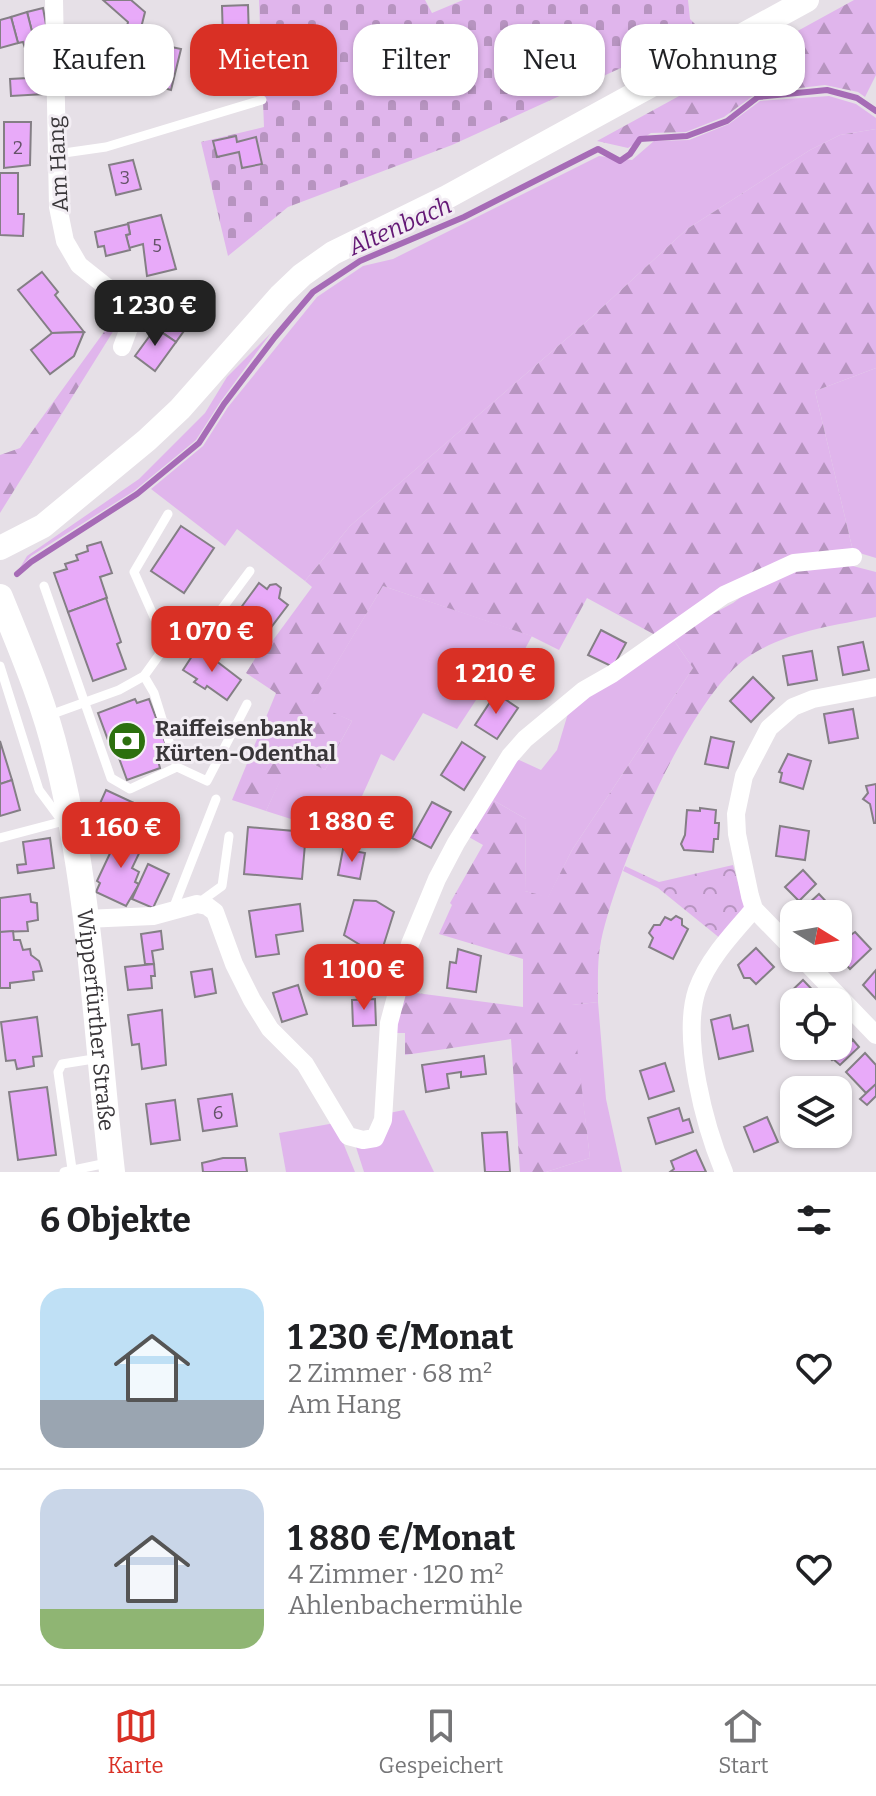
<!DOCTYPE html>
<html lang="de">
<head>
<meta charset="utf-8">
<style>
	:root { --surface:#fff; --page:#f6f6f6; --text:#202124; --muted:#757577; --line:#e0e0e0; --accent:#d93025 }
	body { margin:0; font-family:Bitter,serif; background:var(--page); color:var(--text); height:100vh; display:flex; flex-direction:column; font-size:30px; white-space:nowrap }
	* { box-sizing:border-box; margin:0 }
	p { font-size:26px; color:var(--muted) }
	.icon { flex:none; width:44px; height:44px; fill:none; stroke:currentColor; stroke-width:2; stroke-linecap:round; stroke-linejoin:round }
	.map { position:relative; height:1172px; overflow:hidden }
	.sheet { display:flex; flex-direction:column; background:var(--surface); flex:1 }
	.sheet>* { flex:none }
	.top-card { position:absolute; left:24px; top:24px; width:828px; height:72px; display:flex; gap:16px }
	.needle { width:52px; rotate:101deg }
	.buttons { position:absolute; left:780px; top:900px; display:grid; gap:16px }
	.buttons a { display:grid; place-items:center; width:72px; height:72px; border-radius:16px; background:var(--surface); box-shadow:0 2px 6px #0004; font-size:40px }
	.price { position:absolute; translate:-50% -68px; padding:0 18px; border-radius:16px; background:var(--accent); color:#fff; font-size:26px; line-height:52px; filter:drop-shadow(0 2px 4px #0008) }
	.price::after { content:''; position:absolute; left:50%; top:48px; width:24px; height:18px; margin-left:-12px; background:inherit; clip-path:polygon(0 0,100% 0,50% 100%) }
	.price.current { background:#222; color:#fff }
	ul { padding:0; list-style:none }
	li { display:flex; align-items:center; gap:24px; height:200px; padding:0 40px }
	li+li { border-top:2px solid var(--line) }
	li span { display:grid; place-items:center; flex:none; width:224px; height:160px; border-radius:24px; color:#555 }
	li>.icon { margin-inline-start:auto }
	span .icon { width:96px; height:96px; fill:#fffc; stroke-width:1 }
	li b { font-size:34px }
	h2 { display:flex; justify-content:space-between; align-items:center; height:96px; padding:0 40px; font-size:34px }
	.chip { padding:0 28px; border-radius:24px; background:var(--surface); box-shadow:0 2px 6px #0004; font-size:28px; line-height:72px }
	.chip.current { background:var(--accent); color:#fff }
	.dock { display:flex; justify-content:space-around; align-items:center; height:112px; border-top:2px solid var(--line); background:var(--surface); font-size:22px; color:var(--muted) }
	.dock a { display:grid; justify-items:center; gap:4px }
	.dock .current { color:var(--accent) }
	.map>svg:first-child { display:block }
	.grass { fill:#e0b5ec }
	.forest { fill:url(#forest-firs) }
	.cemetery { fill:url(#cemetery-stones) }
	.park { fill:url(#park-crowns) }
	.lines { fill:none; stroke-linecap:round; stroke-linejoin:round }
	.stream { stroke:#a66bb6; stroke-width:6 }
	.building { fill:#e8aaf9; stroke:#847f85; stroke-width:2 }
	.service { stroke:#fff; stroke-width:9 }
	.minor { stroke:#fff; stroke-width:18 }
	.tertiary { stroke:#fff; stroke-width:24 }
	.secondary { stroke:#fff; stroke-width:26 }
	.labels { text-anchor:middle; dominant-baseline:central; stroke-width:6; stroke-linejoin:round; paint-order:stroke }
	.number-label { font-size:18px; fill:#655369 }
	.street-label { font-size:22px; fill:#393639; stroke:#f3eef4 }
	.poi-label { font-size:22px; font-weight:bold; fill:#393639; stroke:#f3eef4; text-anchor:start }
	.water-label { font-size:24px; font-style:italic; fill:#641976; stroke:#f3eef4 }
</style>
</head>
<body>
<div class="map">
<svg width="876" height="1172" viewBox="0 0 876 1172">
	<defs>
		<pattern id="forest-firs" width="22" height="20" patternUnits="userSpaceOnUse" patternTransform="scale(2)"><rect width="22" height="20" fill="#e0b5ec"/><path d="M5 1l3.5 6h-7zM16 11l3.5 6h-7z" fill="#b794c0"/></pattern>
		<pattern id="cemetery-stones" width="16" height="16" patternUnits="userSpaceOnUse" patternTransform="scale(2)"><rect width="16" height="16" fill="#e0b5ec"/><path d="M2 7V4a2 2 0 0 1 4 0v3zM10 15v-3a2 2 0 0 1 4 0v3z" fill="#b794c0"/></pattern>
		<pattern id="park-crowns" width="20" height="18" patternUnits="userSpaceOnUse" patternTransform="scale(2)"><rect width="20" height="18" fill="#e0b5ec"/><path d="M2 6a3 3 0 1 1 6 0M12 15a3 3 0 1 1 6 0" fill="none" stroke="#b794c0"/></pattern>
	</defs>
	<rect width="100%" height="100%" fill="#e6e0e7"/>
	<g class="grass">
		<path d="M829 96 856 104 876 118V129L840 135 810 150 687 229 594 315 350 526 305 581 237 529 225 546 151 489 203 446 228 407 317 297 363 266 393 259 599 156 632 160 654 141 689 140 729 124 760 101Z"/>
		<path d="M271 333 221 401 196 440 134 491 31 556 18 571 27 556 139 479 205 413 227 377Z"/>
		<path d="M876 368V558L853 551 815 391Z"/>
		<path d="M383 586 532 636 519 660 507 669 499 665 457 729 423 713 394 761 381 754 344 836 266 811 292 754 325 770 352 721 312 704Z"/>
		<path d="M671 636 693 668 572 850 548 898 525 891 526 819 491 799 517 759 541 770 557 750 569 710Z"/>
		<path d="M598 1002 606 1099 622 1172H546L590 1158 571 1005Z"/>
		<path d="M404 1110 434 1172H364L355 1144 389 1113Z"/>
		<path d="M335 1123 355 1172H286L279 1133Z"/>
	</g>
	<g class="forest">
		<path d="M854 0H876V75L865 97 858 92 825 85 757 93 724 117 686 132 651 133 628 148 597 141Z"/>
		<path d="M876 129V368L815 391 853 551 793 557 657 636 587 598 559 650 531 636 383 586 313 703 352 721 325 770 293 754 266 811 232 800 276 693 246 673 258 654 254 649 259 641 268 647 312 587 305 581 350 526 594 315 687 229 810 150 840 135Z"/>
		<path d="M117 314 114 330 0 513V455L20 448Z"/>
		<path d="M845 564 876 572V617C832 626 787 631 748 657 688 698 616 870 601 941 597 961 598 982 598 1002L572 1005 590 1158 546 1172H520L511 1039 405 1055V1033H392L401 991 523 1007V959L439 934 452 905 450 903 483 845 467 836 491 799 526 819 525 891 548 897 572 850 693 668 671 636 733 603 753 588 795 569Z"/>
	</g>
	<path class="cemetery" d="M259 0H425L432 13 463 0H688L690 19 702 31 452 145 288 207 228 256 201 142 264 127Z"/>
	<path class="park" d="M733 865 745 908 721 939 658 888 623 871 625 866 659 882Z"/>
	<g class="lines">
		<path class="stream" d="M17 574 31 562 137 494 199 443 224 404 275 337 313 292 360 261 464 217 598 149 620 161 630 154 640 139 687 136 727 121 758 97 827 90 857 98 876 111"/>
	</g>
	<g class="building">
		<path d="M103 0H131L145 12 138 40 181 49 171 90 74 63 71 65 77 41 69 39 71 32 82 33 81 38 102 43 104 39 123 44 128 22Z"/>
		<path d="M248 5 249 40H223L222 6Z"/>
		<path d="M43 8 48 35 40 37 43 50 37 51 27 12Z"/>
		<path d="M27 12 37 51 27 54 23 42 18 43 11 17Z"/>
		<path d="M11 17 18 43 0 48V20Z"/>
		<path d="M41 63 45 94 11 96 10 79 28 78 27 64Z"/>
		<path d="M4 122H31L30 165 4 168Z"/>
		<path d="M236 136 237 142 256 137 262 164 242 168 239 152 217 157 213 141Z"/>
		<path d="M133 160 141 189 116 195 109 165Z"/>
		<path d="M0 173H18V214H24L23 236 0 235Z"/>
		<path d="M161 215 176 269 147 276 143 244 129 248 126 235 130 234 128 223Z"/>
		<path d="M128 224 130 234 126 235 130 250 106 256 104 246 98 247 95 232Z"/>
		<path d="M42 272 58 292 55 295 84 332 52 333 18 290Z"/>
		<path d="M176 300 196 314 176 342 156 328Z"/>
		<path d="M149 324 176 342 155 371 135 356 151 334 145 330Z"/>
		<path d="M84 332 74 356 50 374 31 350 52 333Z"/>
		<path d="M181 526 214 548 184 593 151 571Z"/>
		<path d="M101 542 112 573 100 577 107 598 68 612 54 573 67 569 65 564 78 560 76 555 88 551 87 546Z"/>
		<path d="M259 583 267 589 270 585 276 584 281 588 279 598 288 605 266 634 237 613Z"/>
		<path d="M106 598 121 642 117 644 126 669 93 681 68 612Z"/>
		<path d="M601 630 626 643 613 667 588 655Z"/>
		<path d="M863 642 869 670 843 675 838 647Z"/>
		<path d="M198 647 241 680 227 700 207 686 205 689 194 682 197 679 183 670Z"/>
		<path d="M812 651 817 680 788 685 783 656Z"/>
		<path d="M753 677 774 698 751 722 730 701Z"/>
		<path d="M496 693 518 708 497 739 475 725Z"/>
		<path d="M135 699 137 703 149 699 169 753 157 757 160 768 127 780 112 739 108 740 98 713Z"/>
		<path d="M853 709 858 738 829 743 824 714Z"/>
		<path d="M711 737 734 742 728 768 705 764Z"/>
		<path d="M0 741 12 780 0 784Z"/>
		<path d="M462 742 485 757 464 790 441 775Z"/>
		<path d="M788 754 811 761 803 789 780 782 782 773 779 772Z"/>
		<path d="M12 780 20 810 0 816V784Z"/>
		<path d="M876 784V823H874L870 804 863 799 868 793 866 786Z"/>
		<path d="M106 790 134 803 120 832 93 819Z"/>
		<path d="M432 802 451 812 431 848 412 838Z"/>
		<path d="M134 803 160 814 145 843 120 832Z"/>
		<path d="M700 808 716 810 715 823H719L718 839H714L713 852 684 850 681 844 685 835 687 810 700 811Z"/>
		<path d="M780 826 809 831 805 860 776 856Z"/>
		<path d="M248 827 306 832 302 879 244 874Z"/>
		<path d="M120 832 144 843 132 868 139 872 135 882 139 884 126 906 96 892 100 883 97 881Z"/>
		<path d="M50 838 54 868 18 873 17 865 26 864 23 842Z"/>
		<path d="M343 849 365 853 360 879 338 875Z"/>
		<path d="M148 864 169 874 153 908 132 899Z"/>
		<path d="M803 870 816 884 799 901 785 887Z"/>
		<path d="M30 894 31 902 37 903 38 920 27 922 28 931 0 932V898Z"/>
		<path d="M819 894 836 912 797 914Z"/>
		<path d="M354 900 376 901 394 912 383 947 362 946 344 935Z"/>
		<path d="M300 904 303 931 276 935 279 954 256 957 249 911Z"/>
		<path d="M676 916 682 919V925L688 929 673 959 649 947 653 938 649 933 654 925H660L665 917 671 920Z"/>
		<path d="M13 931 14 940H20L23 950 30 949 31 955 39 961 42 971 33 972 34 980 10 983V988H0V932Z"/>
		<path d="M161 931 163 949 152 951 154 964H145L141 934Z"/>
		<path d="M855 932 871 949 850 969 838 956V944Z"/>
		<path d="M756 948 774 967 756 984 750 978H744L738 965Z"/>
		<path d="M458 949 481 956 476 992 447 988 450 962 456 963Z"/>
		<path d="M154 964 155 976H151L152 988 128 990 125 967Z"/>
		<path d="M212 969 216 993 195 997 191 972Z"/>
		<path d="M876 970V999L863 985Z"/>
		<path d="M803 980 823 1001 794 1002V1009L784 998Z"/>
		<path d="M298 985 307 1014 282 1022 273 993Z"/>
		<path d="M375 999 376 1025 353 1026 352 1000Z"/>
		<path d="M162 1010 166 1065 142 1069 139 1044 132 1045 128 1015Z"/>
		<path d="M730 1015 733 1029 748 1025 753 1051 719 1059 711 1020Z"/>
		<path d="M37 1017 42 1056 33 1057 34 1066 17 1069 15 1060 6 1061 1 1022Z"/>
		<path d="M838 1025 853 1040 832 1060 818 1046H838Z"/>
		<path d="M853 1040 859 1047 840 1065 833 1059Z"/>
		<path d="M865 1053 876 1065V1084L866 1093 846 1072Z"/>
		<path d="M484 1056 486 1074 461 1077V1072L447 1074 449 1088 426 1092 422 1065Z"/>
		<path d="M665 1063 674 1091 649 1099 640 1071Z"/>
		<path d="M876 1084V1096L867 1105 860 1099Z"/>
		<path d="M47 1087 56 1155 18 1160 9 1092Z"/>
		<path d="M232 1094 237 1126 203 1131 198 1099Z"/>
		<path d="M175 1100 180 1140 151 1144 146 1104Z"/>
		<path d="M679 1108 683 1121 689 1119 693 1132 656 1144 648 1118Z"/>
		<path d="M767 1117 778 1142 754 1152 744 1127Z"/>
		<path d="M507 1132 510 1172H485L482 1133Z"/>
		<path d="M696 1150 706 1172H670L674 1169 671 1161Z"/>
		<path d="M223 1158H245L247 1172H203L202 1163Z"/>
	</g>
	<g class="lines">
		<g class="service">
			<path d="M57 154 106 147 262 100"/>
			<path d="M44 586 111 778 130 789 177 767 207 781 247 704"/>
			<path d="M166 644 134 572 168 514"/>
			<path d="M0 666 39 790 62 821"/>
			<path d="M144 676 154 693 177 767"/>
			<path d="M47 716 119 690 144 676 180 626 218 614 250 571"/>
			<path d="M0 838 64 821"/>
			<path d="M200 902 222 886 229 836"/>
			<path d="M173 909 216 799"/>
			<path d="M72 1169 58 1072 62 1064 100 1058"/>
			<path d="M64 1172 107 1163"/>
		</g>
		<g class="minor">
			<path d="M54 0 58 207 65 241 79 265 123 300 128 308 129 328 122 347"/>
			<path d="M85 919 153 916 197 904 207 906 215 912 234 964 252 1000 270 1029 305 1064 348 1136 363 1140 375 1138 383 1120 389 1023 410 944 437 879 456 843 510 756 525 739 584 690 612 674 724 595 794 563 853 557"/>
			<path d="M794 950 754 909 750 896 737 834 736 814 744 776 769 728 793 707 813 699 876 687"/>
			<path d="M802 958 876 1035"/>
			<path d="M724 1172C705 1127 681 1038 697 990 708 959 733 933 754 909"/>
		</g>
		<path class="tertiary" d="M0 548 43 526 147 440 180 409 280 296 302 275 333 253 447 197 807 0"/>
		<path class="secondary" id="s1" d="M0 597C21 649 44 702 57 757 91 892 96 1034 112 1172"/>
	</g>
	<defs>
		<symbol id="bank-disc" viewBox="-11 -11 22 22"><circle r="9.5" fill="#2c700e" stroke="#f3eef4"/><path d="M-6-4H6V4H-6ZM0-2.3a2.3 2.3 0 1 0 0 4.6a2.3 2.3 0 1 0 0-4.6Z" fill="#fff"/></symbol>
	</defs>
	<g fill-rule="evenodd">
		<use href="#bank-disc" x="105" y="719" width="44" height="44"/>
	</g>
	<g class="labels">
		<g class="number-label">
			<text x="18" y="148">2</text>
			<text x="125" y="178">3</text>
			<text x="157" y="246">5</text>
			<text x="218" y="1113">6</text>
		</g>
		<g class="street-label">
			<text transform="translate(58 164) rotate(-93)">Am Hang</text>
			<text stroke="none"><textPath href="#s1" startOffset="436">Wipperfürther Straße</textPath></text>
		</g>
		<g class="poi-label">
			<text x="155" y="728">Raiffeisenbank<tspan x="155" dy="25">Kürten-Odenthal</tspan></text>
		</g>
		<g class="water-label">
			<text transform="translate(400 226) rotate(-24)">Altenbach</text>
		</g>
	</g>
</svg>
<div class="buttons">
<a><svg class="needle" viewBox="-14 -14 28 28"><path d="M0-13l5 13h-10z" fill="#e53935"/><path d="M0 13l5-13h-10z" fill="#757577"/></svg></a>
<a><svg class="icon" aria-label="locate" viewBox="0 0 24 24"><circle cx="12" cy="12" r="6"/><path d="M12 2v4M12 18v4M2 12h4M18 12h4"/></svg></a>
<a><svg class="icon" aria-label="layers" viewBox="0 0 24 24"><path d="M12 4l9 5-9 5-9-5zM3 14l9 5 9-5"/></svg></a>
</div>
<b class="price current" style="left:155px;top:348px">1 230 €</b>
<b class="price" style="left:212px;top:674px">1 070 €</b>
<b class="price" style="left:496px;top:716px">1 210 €</b>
<b class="price" style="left:352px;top:864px">1 880 €</b>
<b class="price" style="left:121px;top:870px">1 160 €</b>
<b class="price" style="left:364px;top:1012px">1 100 €</b>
<div class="top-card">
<a class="chip">Kaufen</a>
<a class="chip current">Mieten</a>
<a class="chip">Filter</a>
<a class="chip">Neu</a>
<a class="chip">Wohnung</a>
</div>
</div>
<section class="sheet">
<h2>6 Objekte<svg class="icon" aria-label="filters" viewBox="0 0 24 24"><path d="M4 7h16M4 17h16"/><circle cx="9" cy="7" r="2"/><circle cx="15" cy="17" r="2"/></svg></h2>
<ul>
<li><span style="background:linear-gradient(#bfe0f5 70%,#9aa5b1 0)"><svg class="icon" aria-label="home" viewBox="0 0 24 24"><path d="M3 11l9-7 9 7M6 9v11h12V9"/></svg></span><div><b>1 230 €/Monat</b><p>2 Zimmer · 68 m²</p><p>Am Hang</p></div><svg class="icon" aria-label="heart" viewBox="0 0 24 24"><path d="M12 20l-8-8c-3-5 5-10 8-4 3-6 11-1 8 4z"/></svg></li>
<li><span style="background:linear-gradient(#c9d6e8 75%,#8fb573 0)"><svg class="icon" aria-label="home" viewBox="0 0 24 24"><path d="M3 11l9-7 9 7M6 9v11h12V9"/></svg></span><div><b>1 880 €/Monat</b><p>4 Zimmer · 120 m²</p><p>Ahlenbachermühle</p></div><svg class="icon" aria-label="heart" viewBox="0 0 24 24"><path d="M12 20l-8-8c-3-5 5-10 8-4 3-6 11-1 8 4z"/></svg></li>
</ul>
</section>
<nav class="dock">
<a class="current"><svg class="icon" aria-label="map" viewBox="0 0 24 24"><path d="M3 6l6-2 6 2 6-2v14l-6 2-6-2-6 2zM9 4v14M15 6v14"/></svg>Karte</a>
<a><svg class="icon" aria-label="saved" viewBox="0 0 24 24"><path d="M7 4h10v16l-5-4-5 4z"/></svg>Gespeichert</a>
<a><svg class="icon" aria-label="home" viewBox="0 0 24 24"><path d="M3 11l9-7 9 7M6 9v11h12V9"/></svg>Start</a>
</nav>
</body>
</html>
